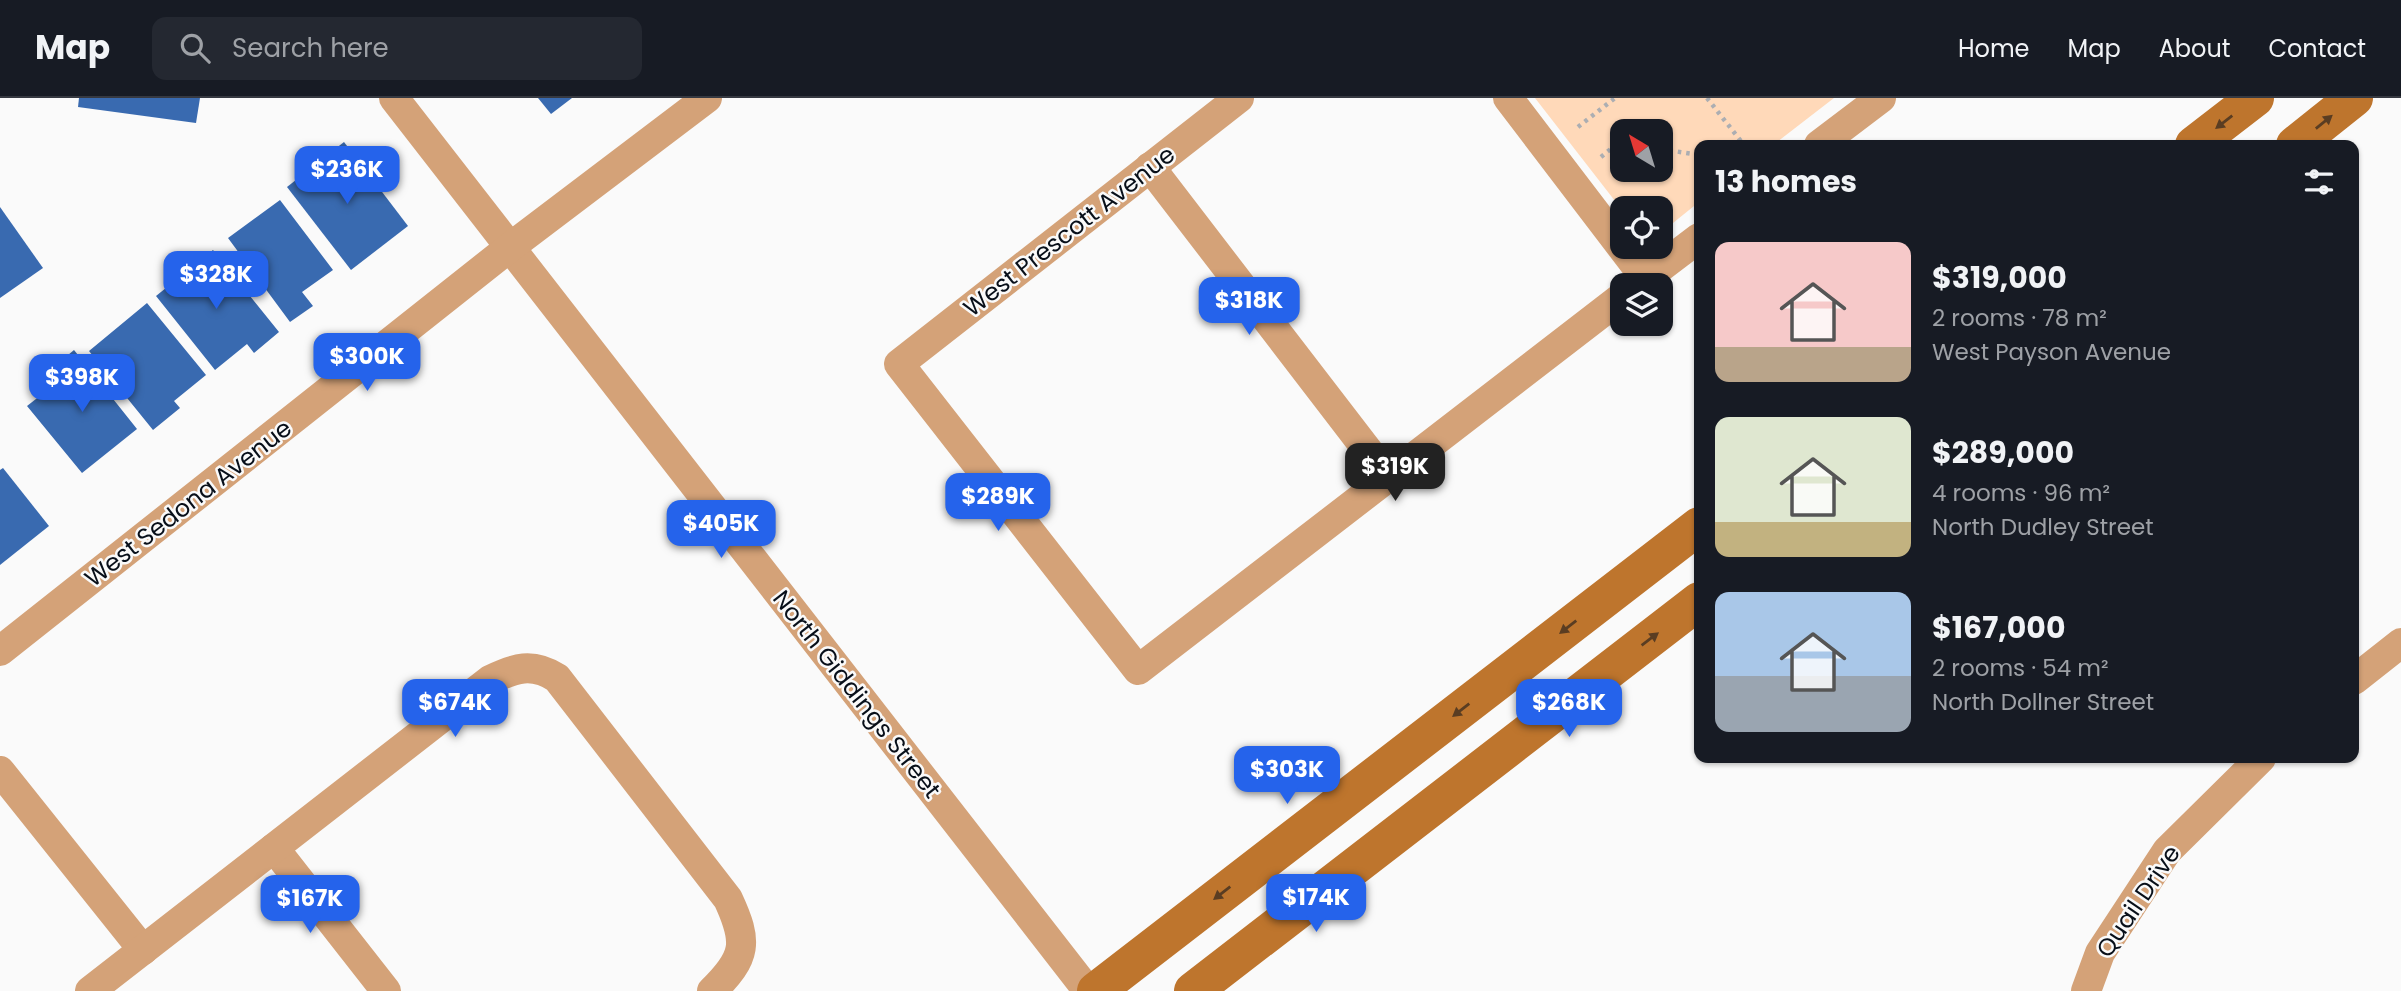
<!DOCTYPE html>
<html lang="en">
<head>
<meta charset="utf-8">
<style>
	:root { --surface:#171b24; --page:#242831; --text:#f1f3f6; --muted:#9ea1a6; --line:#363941; --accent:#2563eb }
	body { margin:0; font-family:Poppins,sans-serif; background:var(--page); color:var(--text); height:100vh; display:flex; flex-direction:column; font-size:26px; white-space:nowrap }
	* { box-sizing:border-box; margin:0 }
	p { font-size:23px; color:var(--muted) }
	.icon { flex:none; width:38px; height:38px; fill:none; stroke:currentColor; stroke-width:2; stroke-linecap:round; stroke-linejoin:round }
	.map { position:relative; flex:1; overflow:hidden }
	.panel { position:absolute; left:1694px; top:42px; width:665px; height:623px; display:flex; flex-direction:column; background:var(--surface); border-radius:14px; box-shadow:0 2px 5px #0004 }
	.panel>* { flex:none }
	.needle { width:46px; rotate:322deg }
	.buttons { position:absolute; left:1610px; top:21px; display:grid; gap:14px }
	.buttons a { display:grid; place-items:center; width:63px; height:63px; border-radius:14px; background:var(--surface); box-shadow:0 2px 5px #0004; font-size:35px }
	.price { position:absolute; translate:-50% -60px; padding:0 16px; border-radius:14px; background:var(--accent); color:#fff; font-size:23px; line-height:46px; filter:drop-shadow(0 2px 4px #0008) }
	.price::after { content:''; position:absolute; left:50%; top:42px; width:21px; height:16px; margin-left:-10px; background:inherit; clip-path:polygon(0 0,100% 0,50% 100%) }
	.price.on { background:#222; color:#fff }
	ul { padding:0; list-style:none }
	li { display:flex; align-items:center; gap:21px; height:175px; padding:0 21px }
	li span { display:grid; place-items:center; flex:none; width:196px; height:140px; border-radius:14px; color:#555 }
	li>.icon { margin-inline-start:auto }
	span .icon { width:84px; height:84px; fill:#fffc; stroke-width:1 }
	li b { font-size:30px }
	h2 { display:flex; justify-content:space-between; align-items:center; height:84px; padding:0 21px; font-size:30px }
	header { display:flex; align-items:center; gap:42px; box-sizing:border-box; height:98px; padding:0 35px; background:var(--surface); border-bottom:2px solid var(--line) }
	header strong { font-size:33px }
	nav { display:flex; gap:38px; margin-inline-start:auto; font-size:24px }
	.search { width:490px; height:63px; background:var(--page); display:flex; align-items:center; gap:18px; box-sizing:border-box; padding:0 24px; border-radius:14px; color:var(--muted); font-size:26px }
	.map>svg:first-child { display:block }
	.green { fill:#ffd9b9; fill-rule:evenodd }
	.building { fill:#396ab0 }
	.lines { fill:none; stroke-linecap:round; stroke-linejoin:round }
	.path { stroke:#acaeb2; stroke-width:4.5; stroke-dasharray:3.5 5; stroke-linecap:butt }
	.minor { stroke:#d4a278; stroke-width:30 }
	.secondary { stroke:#be752d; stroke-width:38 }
	.oneway { fill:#5a3d22 }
	.labels { text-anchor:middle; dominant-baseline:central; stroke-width:5; stroke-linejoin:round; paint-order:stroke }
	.street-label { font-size:24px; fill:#080f19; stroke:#fafafa }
</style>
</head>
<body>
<header>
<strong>Map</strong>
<div class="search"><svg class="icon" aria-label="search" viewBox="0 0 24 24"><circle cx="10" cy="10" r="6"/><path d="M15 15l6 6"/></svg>Search here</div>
<nav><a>Home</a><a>Map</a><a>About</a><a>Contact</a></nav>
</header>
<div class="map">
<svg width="2401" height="893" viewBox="0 0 2401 893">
	<rect width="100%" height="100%" fill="#fafafa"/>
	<path class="green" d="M1535 0H1834L1773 47H1699V104L1673 125 1661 128V110L1622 112ZM1622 33H1661V72H1622Z"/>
	<g class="building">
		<path d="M79 0H200L196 25 78 9Z"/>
		<path d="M538 0H572L551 16Z"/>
		<path d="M344 44 408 128 351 172 287 89Z"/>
		<path d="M280 102 333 172 302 194 313 208 290 224 228 140Z"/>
		<path d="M0 109 43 170 0 200Z"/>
		<path d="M213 152 279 234 254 255 247 246 215 272 156 198Z"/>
		<path d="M147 205 206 277 174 303 180 310 153 332 89 253Z"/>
		<path d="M74 252 137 331 82 375 27 308 64 279 55 268Z"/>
		<path d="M3 370 49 428 0 467V372Z"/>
	</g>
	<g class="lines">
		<g class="path">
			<path d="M1707 0 1744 47"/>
			<path d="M1578 29 1615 0"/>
			<path d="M1661 51 1699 57"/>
			<path d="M1601 59 1618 45 1622 46"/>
		</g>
		<g class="minor">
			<path d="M394 0 1088 893"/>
			<path d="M1239 0 899 266 1138 572 1622 199"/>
			<path d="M1508 0 1646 181"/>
			<path d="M1819 47 1881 0"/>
			<path d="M1150 69 1388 379"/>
			<path d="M1637 187 1699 140"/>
			<path d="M0 553 509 150 707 0"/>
			<path d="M2354 582 2401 545"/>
			<path d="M0 673 143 852"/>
			<path d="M274 750 386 893"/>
			<path d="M90 893 490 582C515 570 532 564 557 580L728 801C748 844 747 859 712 893"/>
			<path d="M2086 893 2100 855 2167 753 2261 660"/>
		</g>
		<g class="secondary">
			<path d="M2194 47 2255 0"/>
			<path d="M2295 47 2354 0"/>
			<path d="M1096 893 1699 428"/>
			<path d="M1193 893 1699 503"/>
		</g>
	</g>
	<defs><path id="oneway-solid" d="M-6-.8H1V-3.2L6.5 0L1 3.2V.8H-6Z" transform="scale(1.75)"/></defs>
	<g class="oneway">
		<use href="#oneway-solid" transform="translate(2224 24) rotate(142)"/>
		<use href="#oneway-solid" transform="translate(2324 24) rotate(-39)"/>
		<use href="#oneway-solid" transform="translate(1568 529) rotate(142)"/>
		<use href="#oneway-solid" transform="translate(1650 541) rotate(-37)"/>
		<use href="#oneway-solid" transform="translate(1461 612) rotate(142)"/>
		<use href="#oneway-solid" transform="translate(1222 795) rotate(142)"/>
	</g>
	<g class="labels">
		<g class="street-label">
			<text transform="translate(1069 133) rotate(-38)">West Prescott Avenue</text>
			<text transform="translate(188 405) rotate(-38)">West Sedona Avenue</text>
			<text transform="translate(857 596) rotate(52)">North Giddings Street</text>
			<text transform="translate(2138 803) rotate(-56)">Quail Drive</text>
		</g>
	</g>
</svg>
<div class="buttons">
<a><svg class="needle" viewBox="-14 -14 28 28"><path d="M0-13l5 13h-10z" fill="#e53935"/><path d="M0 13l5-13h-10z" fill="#9ea1a6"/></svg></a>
<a><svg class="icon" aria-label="locate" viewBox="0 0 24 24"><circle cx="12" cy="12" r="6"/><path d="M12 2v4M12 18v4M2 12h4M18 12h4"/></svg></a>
<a><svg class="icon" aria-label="layers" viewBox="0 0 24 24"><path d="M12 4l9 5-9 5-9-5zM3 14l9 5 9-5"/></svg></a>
</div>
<b class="price" style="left:347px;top:108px">$236K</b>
<b class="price" style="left:216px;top:213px">$328K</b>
<b class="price" style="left:1249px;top:239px">$318K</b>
<b class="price" style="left:367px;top:295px">$300K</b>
<b class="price" style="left:82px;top:316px">$398K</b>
<b class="price on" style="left:1395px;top:405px">$319K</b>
<b class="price" style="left:998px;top:435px">$289K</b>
<b class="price" style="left:721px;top:462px">$405K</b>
<b class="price" style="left:455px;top:641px">$674K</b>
<b class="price" style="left:1569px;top:641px">$268K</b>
<b class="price" style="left:1287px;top:708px">$303K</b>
<b class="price" style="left:1316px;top:836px">$174K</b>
<b class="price" style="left:310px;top:837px">$167K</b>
<section class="panel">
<h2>13 homes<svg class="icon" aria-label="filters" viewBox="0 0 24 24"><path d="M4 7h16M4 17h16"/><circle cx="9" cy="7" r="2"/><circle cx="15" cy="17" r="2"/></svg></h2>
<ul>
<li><span style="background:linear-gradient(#f6c9c9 75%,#b9a48a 0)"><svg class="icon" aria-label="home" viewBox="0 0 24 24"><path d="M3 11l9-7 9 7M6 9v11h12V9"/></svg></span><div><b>$319,000</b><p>2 rooms · 78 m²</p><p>West Payson Avenue</p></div></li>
<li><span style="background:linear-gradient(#dfe7d0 75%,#c2b280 0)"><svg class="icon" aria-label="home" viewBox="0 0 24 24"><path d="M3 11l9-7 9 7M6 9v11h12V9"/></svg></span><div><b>$289,000</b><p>4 rooms · 96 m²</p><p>North Dudley Street</p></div></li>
<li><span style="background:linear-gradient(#a9c7e8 60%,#9aa5b1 0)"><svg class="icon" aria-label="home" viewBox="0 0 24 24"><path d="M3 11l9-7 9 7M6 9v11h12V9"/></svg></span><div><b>$167,000</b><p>2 rooms · 54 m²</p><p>North Dollner Street</p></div></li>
</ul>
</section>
</div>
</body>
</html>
